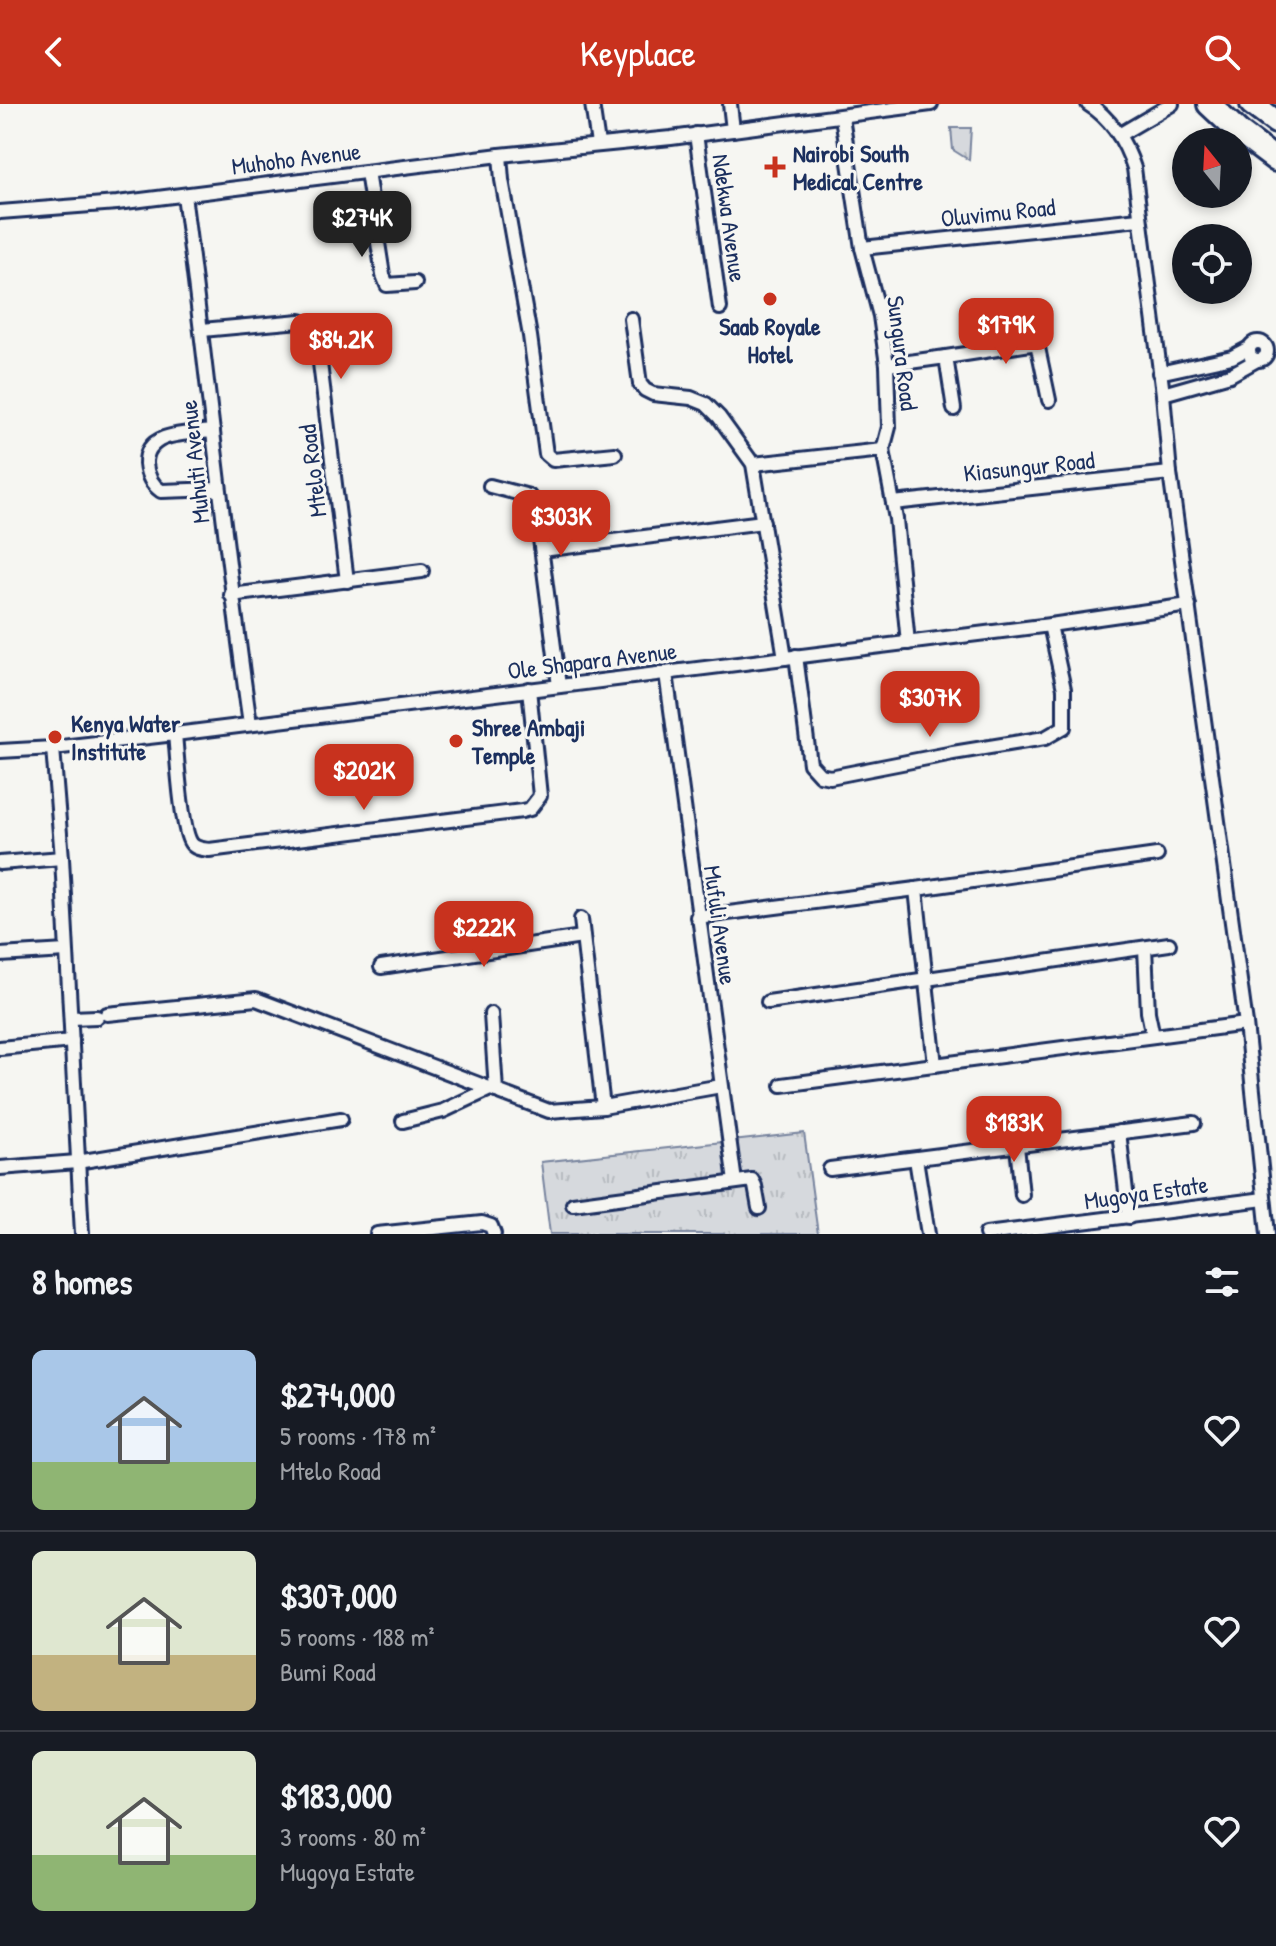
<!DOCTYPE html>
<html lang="en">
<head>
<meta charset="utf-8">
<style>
	:root { --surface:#171b24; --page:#242831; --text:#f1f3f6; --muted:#9ea1a6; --line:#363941; --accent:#c8321e }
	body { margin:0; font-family:"Patrick Hand",sans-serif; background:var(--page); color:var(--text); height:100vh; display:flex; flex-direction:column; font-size:30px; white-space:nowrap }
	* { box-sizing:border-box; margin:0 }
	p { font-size:26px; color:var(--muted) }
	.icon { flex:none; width:44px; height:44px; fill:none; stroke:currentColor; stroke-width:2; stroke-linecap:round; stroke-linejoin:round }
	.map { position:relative; height:1130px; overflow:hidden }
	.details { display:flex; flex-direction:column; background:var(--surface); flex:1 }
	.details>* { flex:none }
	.needle { width:52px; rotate:342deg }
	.buttons { position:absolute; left:1172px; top:24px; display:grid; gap:16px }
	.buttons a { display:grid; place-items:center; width:80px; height:80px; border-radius:50%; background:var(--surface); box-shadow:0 4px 12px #0003; font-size:40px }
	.price { position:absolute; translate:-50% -68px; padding:0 18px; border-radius:16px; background:var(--accent); color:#fff; font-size:26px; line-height:52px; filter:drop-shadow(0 2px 4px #0008) }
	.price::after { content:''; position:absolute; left:50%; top:48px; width:24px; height:18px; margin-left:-12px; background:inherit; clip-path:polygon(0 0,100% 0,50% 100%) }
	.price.on { background:#222; color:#fff }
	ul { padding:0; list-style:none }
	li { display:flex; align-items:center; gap:24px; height:200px; padding:0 32px }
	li+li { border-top:2px solid var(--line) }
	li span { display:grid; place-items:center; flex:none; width:224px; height:160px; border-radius:12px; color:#555 }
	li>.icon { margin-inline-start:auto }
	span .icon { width:96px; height:96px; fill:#fffc; stroke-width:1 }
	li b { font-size:34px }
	h2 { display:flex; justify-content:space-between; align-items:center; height:96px; padding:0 32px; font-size:34px }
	header { display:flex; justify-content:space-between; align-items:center; height:104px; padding:0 32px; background:var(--accent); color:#fff; font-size:36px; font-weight:600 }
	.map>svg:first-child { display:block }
	.park { fill:url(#park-tufts); stroke:#78849e; stroke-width:2 }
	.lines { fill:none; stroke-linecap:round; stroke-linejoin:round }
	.street-casing { stroke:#1b2f5e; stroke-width:18 }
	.highway-casing { stroke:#1b2f5e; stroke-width:28 }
	.street { stroke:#f6f6f2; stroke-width:12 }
	.highway { stroke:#f6f6f2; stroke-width:22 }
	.poi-dot { fill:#c8321e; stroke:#f6f6f2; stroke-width:3 }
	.labels { text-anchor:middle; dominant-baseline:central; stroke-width:6; stroke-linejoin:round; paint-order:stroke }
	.poi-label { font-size:24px; font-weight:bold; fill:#1b2f5e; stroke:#f6f6f2; text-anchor:start }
	.street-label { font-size:24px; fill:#1b2f5e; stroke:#f6f6f2 }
</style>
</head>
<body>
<header><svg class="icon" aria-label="back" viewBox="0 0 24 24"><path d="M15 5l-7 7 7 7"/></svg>Keyplace<svg class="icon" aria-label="search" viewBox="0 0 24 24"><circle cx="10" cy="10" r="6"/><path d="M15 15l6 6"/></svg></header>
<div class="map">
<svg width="1276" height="1130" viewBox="0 0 1276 1130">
	<defs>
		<pattern id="park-tufts" width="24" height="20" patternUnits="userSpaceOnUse" patternTransform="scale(2)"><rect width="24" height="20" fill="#d6d9dd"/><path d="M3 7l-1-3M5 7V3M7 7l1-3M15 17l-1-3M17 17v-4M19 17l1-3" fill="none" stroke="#b7bbc0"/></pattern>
	</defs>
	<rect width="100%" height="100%" fill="#f6f6f2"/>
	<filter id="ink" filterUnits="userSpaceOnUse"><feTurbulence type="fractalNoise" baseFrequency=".0125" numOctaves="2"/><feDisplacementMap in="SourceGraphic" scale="16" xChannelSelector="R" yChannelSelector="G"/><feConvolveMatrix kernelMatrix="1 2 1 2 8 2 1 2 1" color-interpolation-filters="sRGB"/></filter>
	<g filter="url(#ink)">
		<g class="park">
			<path d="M951 24H971L969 56 953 46Z"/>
			<path d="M804 1029 818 1130H550L541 1058Z"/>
		</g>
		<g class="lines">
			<defs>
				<g id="street">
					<path d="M592 0 598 40"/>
					<path d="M730 0 733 26"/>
					<path d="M1088 0C1111 14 1126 39 1134 64L1163 290 1170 369 1246 920 1268 1130"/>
					<path d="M842 13 862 144 880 212 887 261 889 323 883 346 896 415 908 539"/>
					<path d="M696 30 720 204"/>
					<path d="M1119 31 1172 0"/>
					<path d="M500 51 502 76 530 232 546 350 553 356 615 350"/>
					<path d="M367 68 383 171 387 181 415 179"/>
					<path d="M184 91C207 267 225 444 250 620"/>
					<path d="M0 108 117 99 500 51 671 34 931 0"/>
					<path d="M862 144 1139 115"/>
					<path d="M1036 212 1037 239"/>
					<path d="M631 215 640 280 645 286 653 290 691 294 706 300 719 313 753 360 785 554"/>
					<path d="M202 226 300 217 309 220 316 227 347 477"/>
					<circle cx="1258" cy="247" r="9"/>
					<path d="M946 253 1037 239 1049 296"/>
					<path d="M887 261 946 253 954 305"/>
					<path d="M1159 269 1232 253 1249 244"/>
					<path d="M1163 290 1230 271 1257 256"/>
					<path d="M213 327C190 330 145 326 146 360 147 371 151 380 161 387L219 385"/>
					<path d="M753 360 883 346"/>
					<path d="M490 382 529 392 536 404 559 582"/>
					<path d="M893 399 1170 369"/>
					<path d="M542 446 763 418"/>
					<path d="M231 491 422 467"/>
					<path d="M796 552 810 660 820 671 830 673 953 649 1045 634 1064 623V585L1050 521"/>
					<path d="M666 569 735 1078"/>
					<path d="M175 630C177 650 181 725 191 739 195 745 203 745 209 746L522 707 530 705 540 692 529 585"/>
					<path d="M53 644 62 754 82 1130"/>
					<path d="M0 647 53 644 175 630 1050 521 1189 501"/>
					<path d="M0 759 62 754"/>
					<path d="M916 785 935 961"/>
					<path d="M697 813 916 785 1157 751"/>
					<path d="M581 815 603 1003"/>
					<path d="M1145 844 1148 908 1153 932"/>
					<path d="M0 851 66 847"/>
					<path d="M381 863 582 833"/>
					<path d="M768 898 1169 840"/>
					<path d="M107 910 256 895 549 1007 603 1003 721 982"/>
					<path d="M491 910 496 987"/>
					<path d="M71 914 97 913"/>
					<path d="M0 944 72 937"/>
					<path d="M782 981 1246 920"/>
					<path d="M403 1017 443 1007 490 985"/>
					<path d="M1119 1028 1129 1113"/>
					<path d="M1017 1042 1022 1091"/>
					<path d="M916 1055 928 1130"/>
					<path d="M0 1064 77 1058 341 1015"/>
					<path d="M830 1065 1194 1019"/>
					<path d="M573 1100 752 1076 755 1082 759 1104"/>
					<path d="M377 1130 482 1119 491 1122 494 1130"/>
					<path d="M986 1130 1264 1095"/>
				</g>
				<g id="highway">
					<path d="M1209 0 1240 29 1276 56"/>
					<path d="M1252 0 1276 18"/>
				</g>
			</defs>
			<use href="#street" class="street-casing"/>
			<use href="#highway" class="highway-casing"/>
			<use href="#street" class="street"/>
			<use href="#highway" class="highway"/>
		</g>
	</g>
	<g class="poi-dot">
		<path d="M771 51h8v8h8v8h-8v8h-8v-8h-8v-8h8z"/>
		<circle cx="770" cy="195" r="8"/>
		<circle cx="55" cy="633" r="8"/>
		<circle cx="456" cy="637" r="8"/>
	</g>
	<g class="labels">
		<g class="poi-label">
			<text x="793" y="49">Nairobi South<tspan x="793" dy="28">Medical Centre</tspan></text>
			<text x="770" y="222" text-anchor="middle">Saab Royale<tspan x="770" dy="28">Hotel</tspan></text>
			<text x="71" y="619">Kenya Water<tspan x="71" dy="28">Institute</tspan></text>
			<text x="472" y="623">Shree Ambaji<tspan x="472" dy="28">Temple</tspan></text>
		</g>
		<g class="street-label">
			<text transform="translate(296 54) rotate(-7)">Muhoho Avenue</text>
			<text transform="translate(998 108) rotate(-6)">Oluvimu Road</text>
			<text transform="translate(730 114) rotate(82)">Ndekwa Avenue</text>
			<text transform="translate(903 249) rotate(83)">Sungura Road</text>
			<text transform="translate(194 358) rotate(-96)">Muhuti Avenue</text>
			<text transform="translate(1029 362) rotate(-6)">Kiasungur Road</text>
			<text transform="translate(312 367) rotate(-97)">Mtelo Road</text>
			<text transform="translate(592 556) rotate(-7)">Ole Shapara Avenue</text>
			<text transform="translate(721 821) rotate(82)">Mufuli Avenue</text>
			<text transform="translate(1146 1088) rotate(-8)">Mugoya Estate</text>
		</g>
	</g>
</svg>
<div class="buttons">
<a><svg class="needle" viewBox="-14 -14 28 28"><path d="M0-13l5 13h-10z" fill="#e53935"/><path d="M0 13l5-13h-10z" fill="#9ea1a6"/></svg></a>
<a><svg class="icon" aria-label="locate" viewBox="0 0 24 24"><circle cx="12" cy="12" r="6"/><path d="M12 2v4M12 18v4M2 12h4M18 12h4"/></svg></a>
</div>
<b class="price on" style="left:362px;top:155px">$274K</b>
<b class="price" style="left:1006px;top:262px">$179K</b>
<b class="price" style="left:341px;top:277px">$84.2K</b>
<b class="price" style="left:561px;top:454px">$303K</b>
<b class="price" style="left:930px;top:635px">$307K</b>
<b class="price" style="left:364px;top:708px">$202K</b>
<b class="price" style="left:484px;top:865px">$222K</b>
<b class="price" style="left:1014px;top:1060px">$183K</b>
</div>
<section class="details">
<h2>8 homes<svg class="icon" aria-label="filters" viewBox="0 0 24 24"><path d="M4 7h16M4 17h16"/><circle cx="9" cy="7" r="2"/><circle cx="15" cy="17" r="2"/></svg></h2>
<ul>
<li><span style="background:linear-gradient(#a9c7e8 70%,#8fb573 0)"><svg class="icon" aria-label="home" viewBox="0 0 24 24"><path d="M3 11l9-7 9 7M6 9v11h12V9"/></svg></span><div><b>$274,000</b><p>5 rooms · 178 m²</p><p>Mtelo Road</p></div><svg class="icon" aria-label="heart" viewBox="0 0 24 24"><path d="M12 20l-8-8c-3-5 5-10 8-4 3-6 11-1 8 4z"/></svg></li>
<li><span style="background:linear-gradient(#dfe7d0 65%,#c2b280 0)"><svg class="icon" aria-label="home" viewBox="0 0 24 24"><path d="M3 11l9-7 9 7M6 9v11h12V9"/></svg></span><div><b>$307,000</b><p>5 rooms · 188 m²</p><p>Bumi Road</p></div><svg class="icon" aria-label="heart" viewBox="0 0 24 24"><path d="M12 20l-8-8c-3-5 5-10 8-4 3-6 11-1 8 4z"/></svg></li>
<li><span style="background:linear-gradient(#dfe7d0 65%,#8fb573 0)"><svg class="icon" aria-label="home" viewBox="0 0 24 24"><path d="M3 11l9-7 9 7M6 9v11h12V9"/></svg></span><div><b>$183,000</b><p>3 rooms · 80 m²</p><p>Mugoya Estate</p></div><svg class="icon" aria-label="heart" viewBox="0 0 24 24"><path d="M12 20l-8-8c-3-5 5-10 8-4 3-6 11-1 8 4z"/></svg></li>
</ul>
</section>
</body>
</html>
